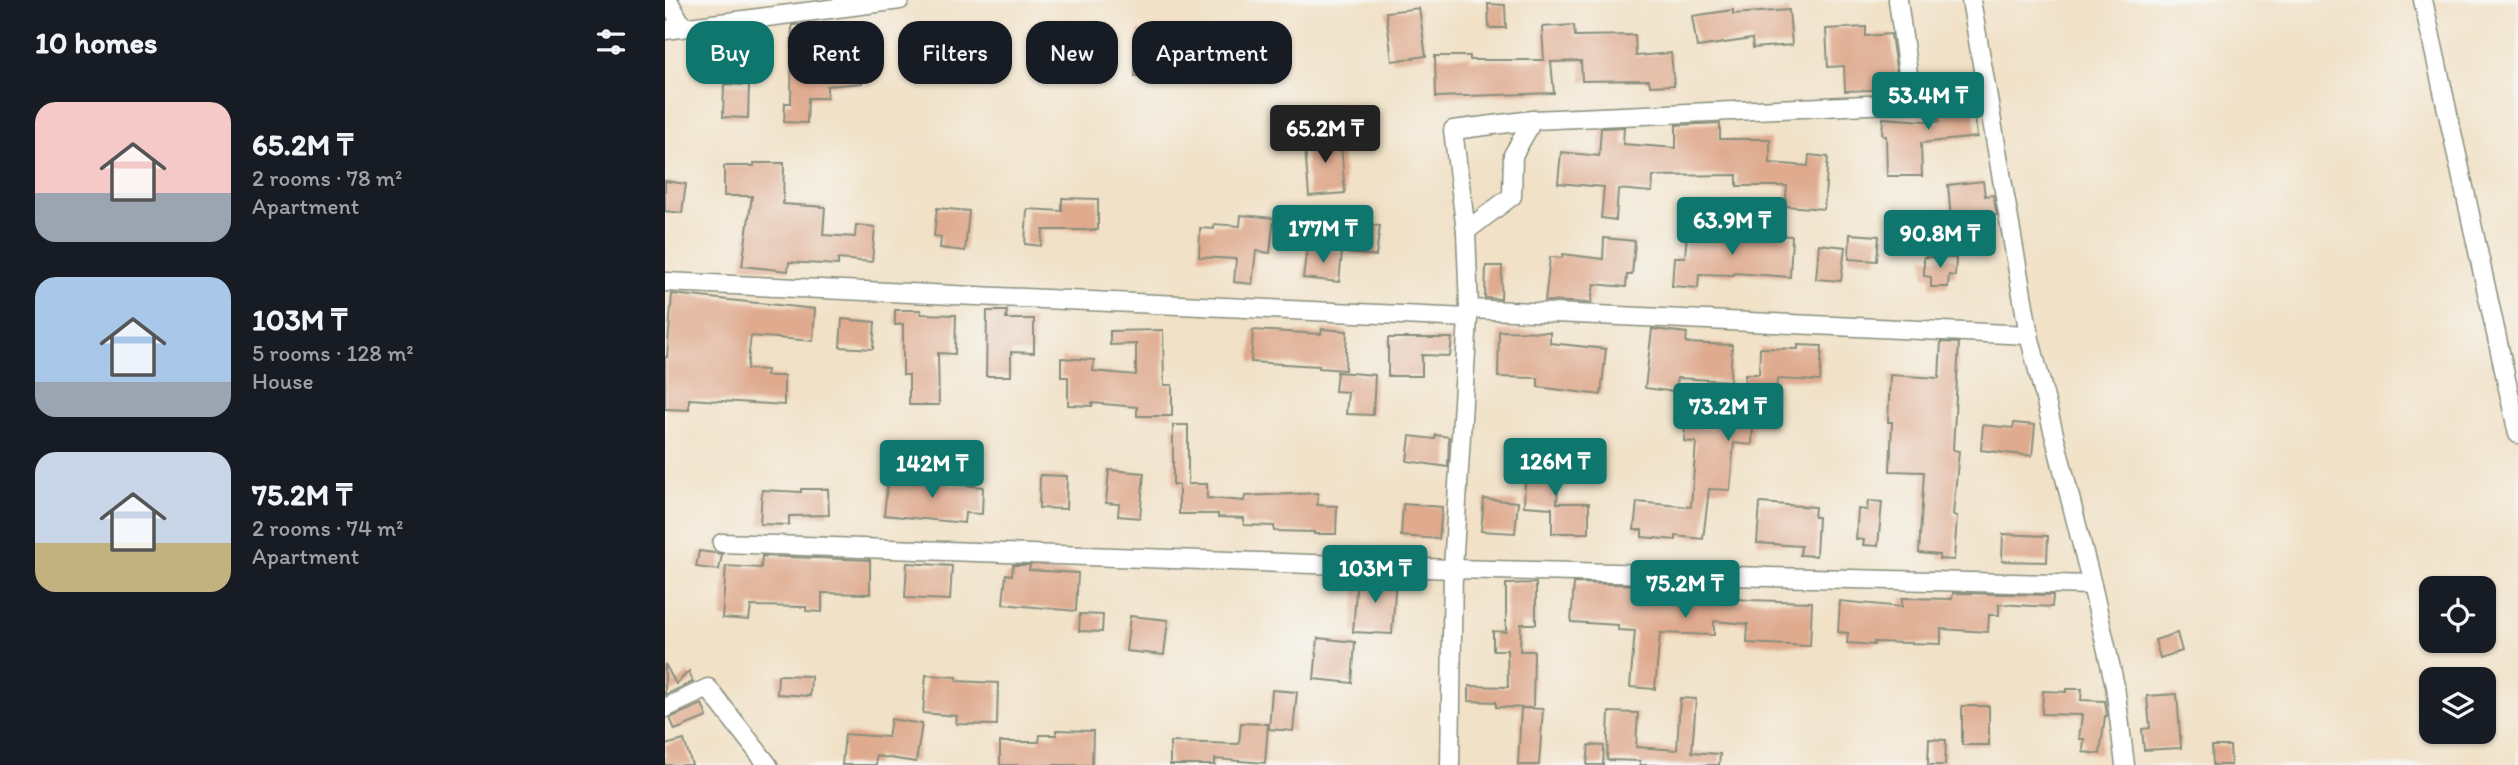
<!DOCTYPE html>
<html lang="en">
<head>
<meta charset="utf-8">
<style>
	:root { --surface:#171b24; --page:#242831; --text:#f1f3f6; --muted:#9ea1a6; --accent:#0f766e }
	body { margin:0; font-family:Itim,sans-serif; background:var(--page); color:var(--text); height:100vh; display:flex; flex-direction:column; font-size:26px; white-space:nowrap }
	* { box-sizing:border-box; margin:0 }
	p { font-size:23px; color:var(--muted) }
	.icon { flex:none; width:38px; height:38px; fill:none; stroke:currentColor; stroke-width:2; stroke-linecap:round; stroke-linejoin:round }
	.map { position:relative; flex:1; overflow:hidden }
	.details { display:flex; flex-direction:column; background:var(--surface); width:665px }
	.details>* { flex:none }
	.banner { position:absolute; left:21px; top:21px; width:665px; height:63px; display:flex; gap:14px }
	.buttons { position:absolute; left:1754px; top:576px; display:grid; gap:14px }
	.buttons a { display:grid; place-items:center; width:77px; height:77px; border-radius:14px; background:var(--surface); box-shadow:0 2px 5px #0004; font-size:35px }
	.price { position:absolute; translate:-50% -60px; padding:0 16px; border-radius:7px; background:var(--accent); color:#fff; font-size:23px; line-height:46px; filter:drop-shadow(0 2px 4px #0008) }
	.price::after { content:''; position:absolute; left:50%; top:42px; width:21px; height:16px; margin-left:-10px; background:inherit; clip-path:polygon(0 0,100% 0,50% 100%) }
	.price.selected { background:#222; color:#fff }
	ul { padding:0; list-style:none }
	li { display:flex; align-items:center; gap:21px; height:175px; padding:0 35px }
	li span { display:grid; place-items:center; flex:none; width:196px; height:140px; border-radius:21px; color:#555 }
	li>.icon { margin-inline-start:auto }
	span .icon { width:84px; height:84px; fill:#fffc; stroke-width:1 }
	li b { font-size:30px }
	h2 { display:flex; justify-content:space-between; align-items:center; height:84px; padding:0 35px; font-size:30px }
	.tag { padding:0 24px; border-radius:21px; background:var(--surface); box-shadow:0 2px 5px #0004; font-size:24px; line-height:63px }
	.tag.selected { background:var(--accent); color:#fff }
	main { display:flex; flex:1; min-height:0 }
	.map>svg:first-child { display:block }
	.building { fill:#dfaa8e }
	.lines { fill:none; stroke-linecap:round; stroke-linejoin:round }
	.minor-casing { stroke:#888f7d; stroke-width:21 }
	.minor { stroke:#fff; stroke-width:18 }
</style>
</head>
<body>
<main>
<section class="details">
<h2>10 homes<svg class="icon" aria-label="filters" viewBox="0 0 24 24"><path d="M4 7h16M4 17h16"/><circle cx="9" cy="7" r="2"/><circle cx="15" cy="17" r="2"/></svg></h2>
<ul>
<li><span style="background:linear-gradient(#f6c9c9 65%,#9aa5b1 0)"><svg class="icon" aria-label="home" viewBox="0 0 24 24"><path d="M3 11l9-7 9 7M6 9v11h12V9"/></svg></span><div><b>65.2M ₸</b><p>2 rooms · 78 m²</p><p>Apartment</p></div></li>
<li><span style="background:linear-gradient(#a9c7e8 75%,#9aa5b1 0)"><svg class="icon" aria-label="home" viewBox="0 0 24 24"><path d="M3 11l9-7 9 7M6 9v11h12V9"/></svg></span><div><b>103M ₸</b><p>5 rooms · 128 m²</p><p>House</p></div></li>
<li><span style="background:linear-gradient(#c9d6e8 65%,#c2b280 0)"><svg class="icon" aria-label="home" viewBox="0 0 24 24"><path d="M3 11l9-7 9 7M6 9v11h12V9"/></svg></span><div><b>75.2M ₸</b><p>2 rooms · 74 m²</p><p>Apartment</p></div></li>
</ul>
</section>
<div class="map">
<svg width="1853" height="765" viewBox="0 0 1853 765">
	<rect width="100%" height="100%" fill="#f6f6f2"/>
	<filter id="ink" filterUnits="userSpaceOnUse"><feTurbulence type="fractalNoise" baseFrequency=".0143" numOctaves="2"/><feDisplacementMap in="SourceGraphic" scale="14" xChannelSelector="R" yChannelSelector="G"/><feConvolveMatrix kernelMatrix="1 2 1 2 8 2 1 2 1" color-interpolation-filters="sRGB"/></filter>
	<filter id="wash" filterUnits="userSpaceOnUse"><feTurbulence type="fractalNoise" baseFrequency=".00686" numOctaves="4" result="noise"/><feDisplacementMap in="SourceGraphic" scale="28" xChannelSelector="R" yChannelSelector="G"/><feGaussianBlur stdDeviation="1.57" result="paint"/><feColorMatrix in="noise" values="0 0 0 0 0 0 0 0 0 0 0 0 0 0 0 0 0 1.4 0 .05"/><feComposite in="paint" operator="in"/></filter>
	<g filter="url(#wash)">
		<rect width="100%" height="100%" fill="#f1e1c6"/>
		<g id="blocks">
			<g class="building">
				<path d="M823 4 840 5 841 28H824Z"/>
				<path d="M754 8 761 56 727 61 721 12Z"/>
				<path d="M1068 10V14L1124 10 1127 45 1088 48 1087 39 1032 47 1027 16Z"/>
				<path d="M127 25H153V54L194 50 197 83 162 86V98H143L142 123 119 122 120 103H126Z"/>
				<path d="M909 25 910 36 970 35 971 56 1006 53 1009 85 985 86 984 80 917 81 916 61 886 62 889 93 771 97 770 56H805V60H879L877 27Z"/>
				<path d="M1201 27V36L1226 34 1234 89 1180 91 1179 66 1163 67 1161 29Z"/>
				<path d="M473 31 489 33 486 77 470 76Z"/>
				<path d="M580 33 582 67 548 70 545 36Z"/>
				<path d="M59 84 84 85 83 118 58 117Z"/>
				<path d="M1307 89 1312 137 1256 143 1257 176H1222L1221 136 1217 135 1218 118 1274 122 1271 93Z"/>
				<path d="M1055 123V139H1105V163L1143 166 1144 155 1163 157 1159 209 1120 206 1122 186H1072V175L988 176 987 192 953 189 951 220 936 218 939 187 893 183 896 152 934 156 936 128 959 127 958 144 1011 148V125Z"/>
				<path d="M675 133 680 193 644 196 639 136Z"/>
				<path d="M89 163H119L118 204 160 207 158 235 190 237 191 225 210 227 207 262 173 259V265L124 262 123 271 77 266 87 196H59V166H89Z"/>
				<path d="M0 181 21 184 17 213 0 211Z"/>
				<path d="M1318 181 1320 196 1328 195 1332 215 1286 219 1283 185Z"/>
				<path d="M397 198 433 199V230H378L376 246 360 244 362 209 397 211Z"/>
				<path d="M272 208 304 211 300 251 275 248 276 237 269 236Z"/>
				<path d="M576 215 609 218 605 253 591 251 587 284 569 282 571 259 534 257 535 228 549 229V224L575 226Z"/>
				<path d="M688 223 715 226 711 256 684 253Z"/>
				<path d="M1022 232 1036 233V235L1077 237V233L1127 236 1125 277 1069 273V275L1034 274 1033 288 1007 286 1009 257H1020Z"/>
				<path d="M1185 234 1214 236 1212 261 1184 259Z"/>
				<path d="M939 238 970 241 967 275H962L961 287 929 284 926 303 880 301 885 257 897 258 898 254 938 259Z"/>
				<path d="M1154 244 1180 247 1176 281 1151 279Z"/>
				<path d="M642 247 677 252 674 282 638 278Z"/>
				<path d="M1259 257 1291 258 1290 276 1284 275 1283 287H1266V277L1259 276Z"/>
				<path d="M821 266H837L836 299 820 298Z"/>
				<path d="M7 294 150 309 148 341 86 336 82 369 102 370 101 376H119V405L24 399V410L0 409V357H2Z"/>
				<path d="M230 310H256V314L291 315 290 354 273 353 274 405H244V375H238V324L230 325Z"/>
				<path d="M322 311H342L341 319H369V353L346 352V376H321Z"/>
				<path d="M177 319 210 322 208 349 175 347Z"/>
				<path d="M657 329 682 331 680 370 654 368V366L586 362 588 330 656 334Z"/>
				<path d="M987 329 1022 333 1021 343 1067 345 1065 381 1012 378 1010 392 980 388Z"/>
				<path d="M498 330 499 385H507V416H472V407L427 403V406L403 405V377H396V358L429 360 428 371 471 375V344L445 345V331Z"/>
				<path d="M834 331 885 332V343L941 349 936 395 873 387V378L833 377Z"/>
				<path d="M723 338H787L785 356 757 355V376H723Z"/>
				<path d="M1276 342 1294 343 1288 450 1294 451 1288 515 1292 516 1289 560 1274 559V555L1254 553 1259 472 1225 471 1227 422H1223L1225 375 1274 378Z"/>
				<path d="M1133 345 1157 346 1155 381 1112 379 1110 427 1088 426 1087 445 1069 443 1065 490 1044 489 1038 539 1011 536V540L977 537V530H969L972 502 1026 507 1031 442 1019 441 1020 426 1048 428V421L1071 422V417L1079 418 1080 374H1094L1095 348 1133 349Z"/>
				<path d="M672 372 710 375 708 415 681 414 683 392 670 391Z"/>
				<path d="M1349 423 1370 425 1367 456 1316 450 1318 425 1348 428Z"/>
				<path d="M508 425H523V484H542V498L579 501 580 496 653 493 652 505 672 506 671 534H649V532L609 531V526L579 525V518L553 517V514H514V485H508Z"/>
				<path d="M771 435 784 437 783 467 742 461 745 436 770 439Z"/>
				<path d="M868 458 895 459 892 503H924V533H887V508L859 506 860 479H867Z"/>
				<path d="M444 470 479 473 475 518 453 516 454 504 441 503Z"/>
				<path d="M375 475 402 476 401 509 374 508Z"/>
				<path d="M223 478 318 487 317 514 300 513 299 523 219 515Z"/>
				<path d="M136 489H163L164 515 124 516V525L95 524 97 490 136 492Z"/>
				<path d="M819 499 853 502 850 533 816 531Z"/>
				<path d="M1203 501 1217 502 1213 546 1198 545 1199 540 1191 539 1193 509 1202 510Z"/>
				<path d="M1095 503 1150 507 1149 517H1153L1151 556 1135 555 1136 546 1092 543Z"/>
				<path d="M738 504 777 507 774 539 736 536Z"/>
				<path d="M1338 534 1383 536 1382 562 1337 561Z"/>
				<path d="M34 551 57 554 54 570 31 567Z"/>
				<path d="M97 556 205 560V594L157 593V612L141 611V607L86 606 84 620 57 618 61 566 96 568Z"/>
				<path d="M242 563 287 566 285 600 240 598Z"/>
				<path d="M348 565H365L364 570 413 573 411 611 338 604 341 574 347 575Z"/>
				<path d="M692 577 731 578 727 634 688 632Z"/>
				<path d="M871 583V624H856L855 651H869L868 708 831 707V702L804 701V686L843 687 842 650H828V631L841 632V584Z"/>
				<path d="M909 583 984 585 983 599 1021 602 1022 594 1084 600 1147 602 1145 646 1082 643 1083 624 1049 621V635L995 633 990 689 965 687 970 631 953 630V625L906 622Z"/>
				<path d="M1288 593 1388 595 1387 607 1334 604V615H1324L1323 632 1276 629V644L1209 642V645L1182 643 1183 633 1173 632 1175 601 1237 607V598L1287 599Z"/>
				<path d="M415 614 438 615 437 632 414 631Z"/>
				<path d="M465 616 503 620 499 655 461 651Z"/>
				<path d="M1512 633 1517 651 1495 658 1490 640Z"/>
				<path d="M653 638 690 642 687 683 649 679Z"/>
				<path d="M0 664 11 684 24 671 28 682 0 695Z"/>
				<path d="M113 675 146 676 145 696 112 694Z"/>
				<path d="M261 675 292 677V681L333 683 332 725 291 724 292 716 258 713Z"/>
				<path d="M1401 689H1417L1416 700 1440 701 1442 716H1440L1435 754 1418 752 1419 739H1414L1417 715 1377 714 1378 691 1401 692Z"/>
				<path d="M607 690 632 692 628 731 604 729Z"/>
				<path d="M1512 694 1516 748 1479 750 1477 729 1485 728 1482 696Z"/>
				<path d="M1015 698 1031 699 1027 752 1055 754 1054 765H975V761L942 760 944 712 973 713 971 747 1012 750Z"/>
				<path d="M37 704 42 717 10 730 5 718Z"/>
				<rect x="1297" y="706" width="27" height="39"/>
				<path d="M856 708 878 709 874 765H853Z"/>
				<path d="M226 719 257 724 251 762 211 756V765H177L180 734 223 737Z"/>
				<path d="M576 723 603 724 600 763 550 759V765H505V742L574 744Z"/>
				<path d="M391 730 428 731 427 765H335V742H374L375 735H391Z"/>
				<path d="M1264 739 1281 740 1280 765H1263Z"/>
				<path d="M19 740 27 765H0V745Z"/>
				<path d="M924 745 939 746 938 765H922Z"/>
				<path d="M1547 746H1565L1566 765H1548Z"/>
			</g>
		</g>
	</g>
	<g filter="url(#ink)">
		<use href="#blocks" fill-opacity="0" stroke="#888f7d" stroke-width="2"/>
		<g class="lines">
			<defs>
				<g id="minor">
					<path d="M3 0 18 27"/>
					<path d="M1306 0 1364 335 1427 585 1450 686 1460 765"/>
					<path d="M1758 0 1853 434"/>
					<path d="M0 30 235 0"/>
					<path d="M801 231 788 130 868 120"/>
					<path d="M0 282 803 318 804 309 1364 335"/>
					<path d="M804 309 801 231 847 196 848 155 868 120 1247 103 1233 0"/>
					<path d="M57 543 788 569 1427 585"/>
					<path d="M0 708 43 688 103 765"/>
					<path d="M785 765 788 569 803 318"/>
				</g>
			</defs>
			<use href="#minor" class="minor-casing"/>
			<use href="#minor" class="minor"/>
		</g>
	</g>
</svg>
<div class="buttons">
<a><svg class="icon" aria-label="locate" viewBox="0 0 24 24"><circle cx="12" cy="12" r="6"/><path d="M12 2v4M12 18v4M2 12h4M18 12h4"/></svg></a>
<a><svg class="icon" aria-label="layers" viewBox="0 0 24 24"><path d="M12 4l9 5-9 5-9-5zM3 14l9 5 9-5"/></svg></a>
</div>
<b class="price" style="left:1263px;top:132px">53.4M ₸</b>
<b class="price selected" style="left:660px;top:165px">65.2M ₸</b>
<b class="price" style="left:1067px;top:257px">63.9M ₸</b>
<b class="price" style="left:658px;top:265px">177M ₸</b>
<b class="price" style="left:1275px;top:270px">90.8M ₸</b>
<b class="price" style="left:1063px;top:443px">73.2M ₸</b>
<b class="price" style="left:890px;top:498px">126M ₸</b>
<b class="price" style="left:267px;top:500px">142M ₸</b>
<b class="price" style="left:710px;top:605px">103M ₸</b>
<b class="price" style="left:1020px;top:620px">75.2M ₸</b>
<div class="banner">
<a class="tag selected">Buy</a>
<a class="tag">Rent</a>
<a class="tag">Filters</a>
<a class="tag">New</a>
<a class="tag">Apartment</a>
</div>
</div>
</main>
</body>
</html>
